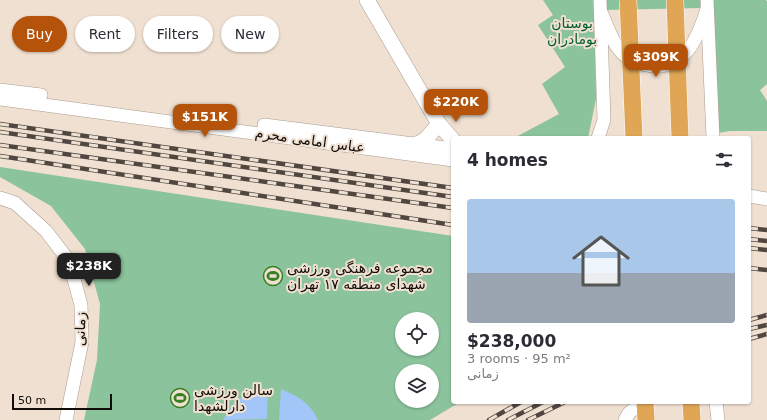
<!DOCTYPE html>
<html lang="en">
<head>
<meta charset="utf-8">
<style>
	:root { --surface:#fff; --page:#f7f7f7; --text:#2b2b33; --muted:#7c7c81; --accent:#b45309 }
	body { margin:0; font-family:"DejaVu Sans",Vazirmatn,sans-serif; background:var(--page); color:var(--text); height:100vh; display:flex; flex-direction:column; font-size:15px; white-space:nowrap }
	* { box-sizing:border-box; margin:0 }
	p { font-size:13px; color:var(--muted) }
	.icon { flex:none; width:22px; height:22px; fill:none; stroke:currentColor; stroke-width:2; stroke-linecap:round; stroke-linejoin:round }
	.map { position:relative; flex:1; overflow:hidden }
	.panel { position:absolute; left:451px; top:136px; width:300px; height:268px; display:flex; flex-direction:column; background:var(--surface); border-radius:4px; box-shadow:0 1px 3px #0004 }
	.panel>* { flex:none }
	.hud { position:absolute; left:12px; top:16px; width:379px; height:36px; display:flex; gap:8px }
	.controls { position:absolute; left:395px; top:312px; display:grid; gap:8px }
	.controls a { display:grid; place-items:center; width:44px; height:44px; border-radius:50%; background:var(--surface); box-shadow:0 1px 3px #0004; font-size:20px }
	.scale { position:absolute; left:12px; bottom:10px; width:100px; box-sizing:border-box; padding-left:4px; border:2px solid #120d08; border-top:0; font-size:11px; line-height:14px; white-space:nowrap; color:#120d08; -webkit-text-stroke:3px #f0e0d1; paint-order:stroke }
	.price { position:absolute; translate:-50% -34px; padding:0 9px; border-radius:8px; background:var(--accent); color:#fff; font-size:13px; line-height:26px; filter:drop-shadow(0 1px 2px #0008) }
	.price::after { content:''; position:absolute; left:50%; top:24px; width:12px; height:9px; margin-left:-6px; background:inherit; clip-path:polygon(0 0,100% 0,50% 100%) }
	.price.active { background:#222; color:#fff }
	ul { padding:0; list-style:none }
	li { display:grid; align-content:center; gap:8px; height:212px; padding:0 16px }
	li span { display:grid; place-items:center; height:124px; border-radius:4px; color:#555 }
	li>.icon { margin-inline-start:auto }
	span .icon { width:72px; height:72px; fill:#fffc; stroke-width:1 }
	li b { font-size:17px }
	h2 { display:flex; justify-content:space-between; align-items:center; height:48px; padding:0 16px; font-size:17px }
	.tag { padding:0 14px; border-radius:18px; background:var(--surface); box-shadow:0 1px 3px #0004; font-size:14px; line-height:36px }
	.tag.active { background:var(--accent); color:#fff }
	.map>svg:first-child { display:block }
	.green { fill:#8ac39c; fill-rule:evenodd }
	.water { fill:#a2c6f8 }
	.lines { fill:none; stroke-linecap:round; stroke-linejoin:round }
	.tertiary-casing { stroke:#ab9c8e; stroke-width:14 }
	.secondary-casing { stroke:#ab9c8e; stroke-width:16 }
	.trunk-casing { stroke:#fff; stroke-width:18 }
	.tertiary { stroke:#fff; stroke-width:13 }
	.secondary { stroke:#fff; stroke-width:15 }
	.trunk { stroke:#e0a656; stroke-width:17 }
	.rail-casing { stroke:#4f4740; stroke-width:4.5 }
	.rail { stroke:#f0e0d1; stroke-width:3; stroke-dasharray:9; stroke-linecap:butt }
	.trunk-bridge-casing { stroke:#fff; stroke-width:18; stroke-linecap:butt }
	.trunk-bridge { stroke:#e0a656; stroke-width:17 }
	.labels { text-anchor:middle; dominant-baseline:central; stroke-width:4; stroke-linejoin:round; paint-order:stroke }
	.park-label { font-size:14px; fill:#005c31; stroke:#f0e0d1 }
	.street-label { font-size:14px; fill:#120d08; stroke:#f0e0d1 }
	.poi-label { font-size:14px; fill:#120d08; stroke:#f0e0d1; text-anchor:start }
</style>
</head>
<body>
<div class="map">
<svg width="767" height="420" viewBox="0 0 767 420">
	<rect width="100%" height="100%" fill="#f0e0d1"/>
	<g class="green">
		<path d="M543 0H595L596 99 588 138H514L559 114 542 84 565 67 538 25 553 15Z"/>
		<path d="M606 0H701V8L606 10Z"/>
		<path d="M712 0H766L767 2V84L760 90 767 101V131H730L718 133Z"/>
		<path d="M0 167 453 236V402H460L430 420H84L97 360 100 304 85 249 51 206 0 177ZM402 319H432V349H402ZM402 371H432V401H402Z"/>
	</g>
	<g class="water">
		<path d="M268 388 267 419 223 420 236 400Z"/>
		<path d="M281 389C298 396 310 403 318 420H279Z"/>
	</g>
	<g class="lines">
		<defs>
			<g id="tertiary">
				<path d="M707 0 713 138"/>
				<path d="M601 12C607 25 612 43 622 53 629 60 637 63 646 65 684 73 698 38 707 9"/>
				<path d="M0 90 41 95"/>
				<path d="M0 99 453 160"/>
				<path d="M264 125 453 149"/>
				<path d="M598 138 604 120 600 0"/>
				<path d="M749 196 767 199"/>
				<path d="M0 198 15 203 46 231 69 261 81 305 82 342 66 420"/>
				<path d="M716 402 718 420"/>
				<path d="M625 420 629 413 643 402"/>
			</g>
			<g id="secondary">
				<path d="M367 0 439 124 453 140"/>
				<path d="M414 153 417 144 425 140 439 124"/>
			</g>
			<g id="trunk">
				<path d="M645 402 646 420"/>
				<path d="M691 402 692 420"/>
			</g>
		</defs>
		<use href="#tertiary" class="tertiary-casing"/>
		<use href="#secondary" class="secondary-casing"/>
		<use href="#trunk" class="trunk-casing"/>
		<use href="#tertiary" class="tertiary"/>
		<use href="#secondary" class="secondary"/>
		<use href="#trunk" class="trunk"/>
		<defs>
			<g id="rail">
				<path d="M0 124 453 188"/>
				<path d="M0 132 453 197"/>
				<path d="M0 145 453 208"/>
				<path d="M0 156 453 225"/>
				<path d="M749 228 767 230"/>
				<path d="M749 239 767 241"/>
				<path d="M749 248 767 250"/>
				<path d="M749 268 767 270"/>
				<path d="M749 320 767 315"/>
				<path d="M749 329 767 325"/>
				<path d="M749 339 767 334"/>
				<path d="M489 420 521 402"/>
				<path d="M508 420 543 402"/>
				<path d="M528 420 565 402"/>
			</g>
		</defs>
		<use href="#rail" class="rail-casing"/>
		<use href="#rail" class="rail"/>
		<defs>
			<g id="trunk-bridge">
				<path d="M628 0 634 138"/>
				<path d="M675 0 680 138"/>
			</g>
		</defs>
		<use href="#trunk-bridge" class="trunk-bridge-casing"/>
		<use href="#trunk-bridge" class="trunk-bridge"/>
	</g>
	<defs>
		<symbol id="stadium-ring" viewBox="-11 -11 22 22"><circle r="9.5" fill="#f0e0d1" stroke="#398024" stroke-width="1.5"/><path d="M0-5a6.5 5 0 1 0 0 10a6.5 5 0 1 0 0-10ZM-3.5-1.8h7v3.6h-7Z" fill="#398024"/></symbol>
	</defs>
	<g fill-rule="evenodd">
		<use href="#stadium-ring" x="262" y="265" width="22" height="22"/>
		<use href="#stadium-ring" x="169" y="387" width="22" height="22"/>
	</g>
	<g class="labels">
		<g class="park-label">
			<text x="572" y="23">بوستان<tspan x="572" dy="16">بومادران</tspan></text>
		</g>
		<g class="street-label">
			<text transform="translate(310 140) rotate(8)">عباس امامی محرم</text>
			<text transform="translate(80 329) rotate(-89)">زمانی</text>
		</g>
		<g class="poi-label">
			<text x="287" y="268">مجموعه فرهنگی ورزشی<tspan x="287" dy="16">شهدای منطقه ۱۷ تهران</tspan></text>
			<text x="194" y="390">سالن ورزشی<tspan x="194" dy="16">دارلشهدا</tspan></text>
		</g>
	</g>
</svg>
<div class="controls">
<a><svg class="icon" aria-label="locate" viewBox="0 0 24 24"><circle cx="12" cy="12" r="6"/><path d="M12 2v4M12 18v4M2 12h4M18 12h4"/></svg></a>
<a><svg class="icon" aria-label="layers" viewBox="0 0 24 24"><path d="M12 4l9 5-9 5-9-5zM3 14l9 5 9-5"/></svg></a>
</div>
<div class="scale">50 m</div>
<b class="price" style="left:656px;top:78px">$309K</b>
<b class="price" style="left:456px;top:123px">$220K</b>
<b class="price" style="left:205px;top:138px">$151K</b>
<b class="price active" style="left:89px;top:287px">$238K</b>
<div class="hud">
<a class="tag active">Buy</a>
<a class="tag">Rent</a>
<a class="tag">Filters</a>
<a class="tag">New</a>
</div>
<section class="panel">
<h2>4 homes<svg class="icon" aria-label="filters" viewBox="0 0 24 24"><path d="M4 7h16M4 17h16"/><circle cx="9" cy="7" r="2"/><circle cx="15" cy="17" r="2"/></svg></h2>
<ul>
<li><span style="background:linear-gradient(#a9c7e8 60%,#9aa5b1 0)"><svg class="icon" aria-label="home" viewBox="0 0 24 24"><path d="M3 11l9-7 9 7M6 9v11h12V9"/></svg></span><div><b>$238,000</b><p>3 rooms · 95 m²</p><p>زمانی</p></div></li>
</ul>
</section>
</div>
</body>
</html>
